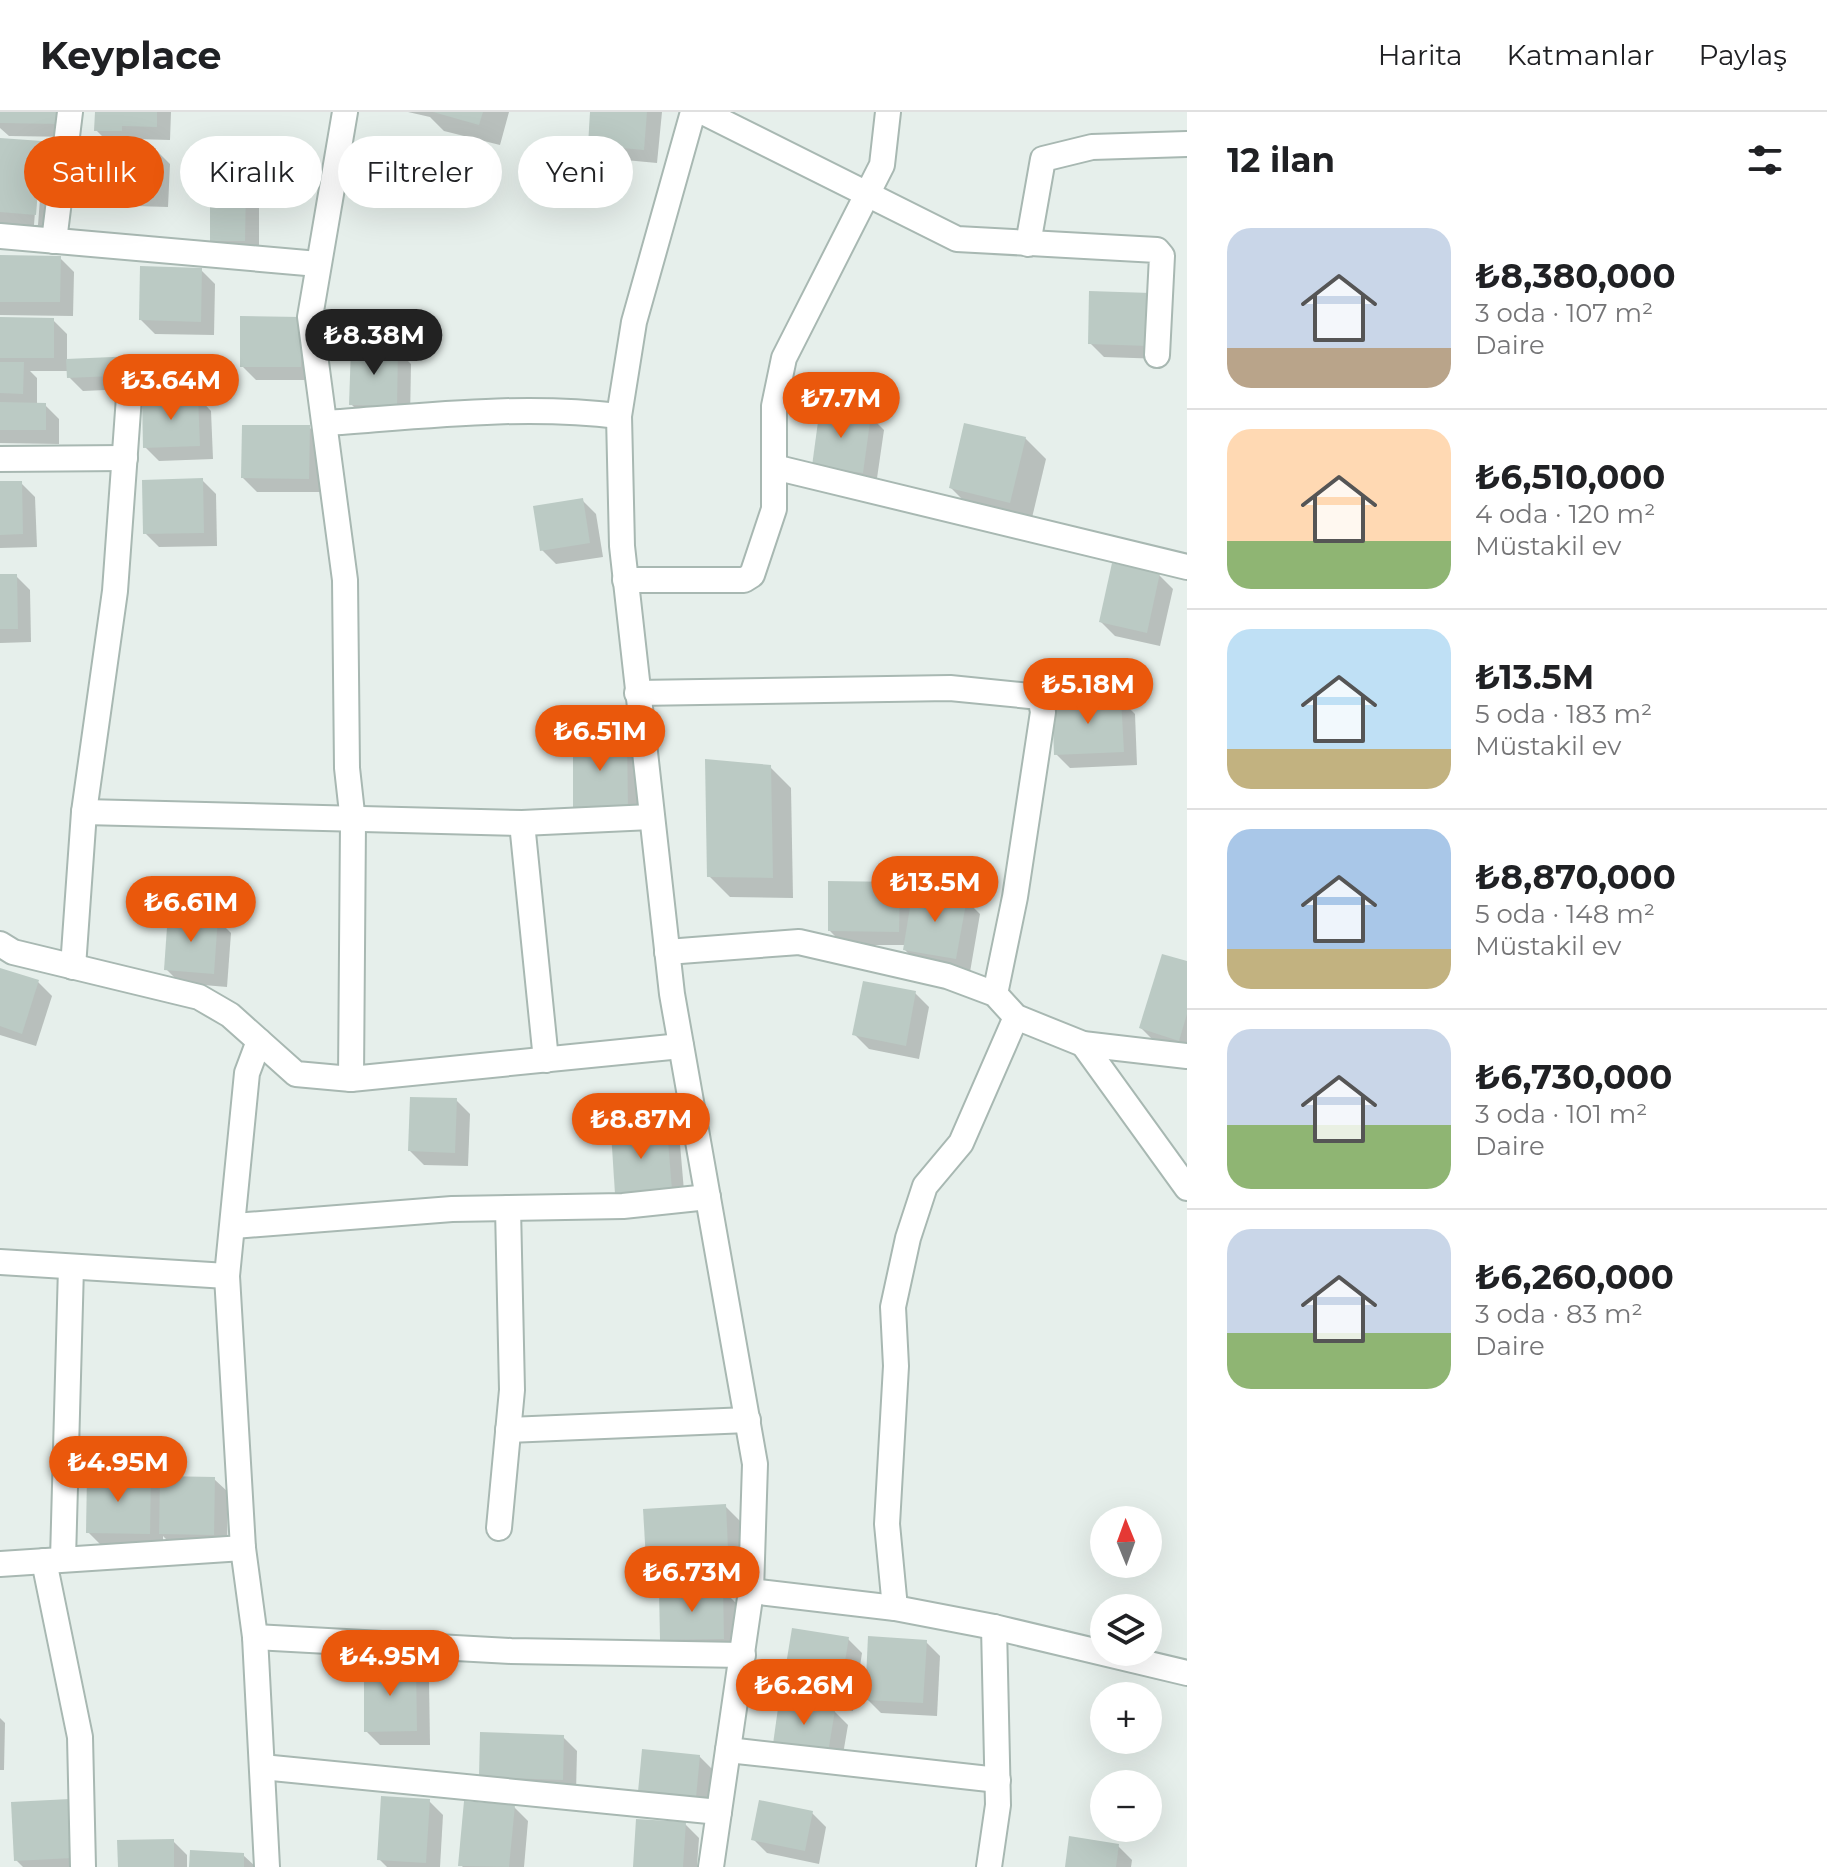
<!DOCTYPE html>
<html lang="tr">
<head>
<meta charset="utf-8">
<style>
	:root { --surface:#fff; --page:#f2f2f2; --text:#202124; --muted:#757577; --line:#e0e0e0; --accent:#ea580c }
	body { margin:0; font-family:Montserrat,sans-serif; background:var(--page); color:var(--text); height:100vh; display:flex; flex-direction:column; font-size:30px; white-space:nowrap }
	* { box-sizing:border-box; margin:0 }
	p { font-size:26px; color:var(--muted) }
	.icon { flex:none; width:44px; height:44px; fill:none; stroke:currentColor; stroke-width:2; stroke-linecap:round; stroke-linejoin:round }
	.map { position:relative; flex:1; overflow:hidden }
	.details { display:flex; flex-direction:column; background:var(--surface); width:640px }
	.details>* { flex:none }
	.top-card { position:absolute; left:24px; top:24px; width:760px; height:72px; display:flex; gap:16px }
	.needle { width:52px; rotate:359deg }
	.buttons { position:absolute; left:1090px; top:1394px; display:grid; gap:16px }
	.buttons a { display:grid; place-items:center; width:72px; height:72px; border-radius:50%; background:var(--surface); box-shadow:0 8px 32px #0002; font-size:40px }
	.price { position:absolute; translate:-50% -68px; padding:0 18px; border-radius:28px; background:var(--accent); color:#fff; font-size:26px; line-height:52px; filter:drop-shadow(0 2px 4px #0008) }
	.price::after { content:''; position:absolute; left:50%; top:48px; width:24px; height:18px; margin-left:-12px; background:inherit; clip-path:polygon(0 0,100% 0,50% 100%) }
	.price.current { background:#222; color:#fff }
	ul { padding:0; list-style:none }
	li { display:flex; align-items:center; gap:24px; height:200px; padding:0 40px }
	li+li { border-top:2px solid var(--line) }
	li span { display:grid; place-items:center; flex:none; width:224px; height:160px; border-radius:24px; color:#555 }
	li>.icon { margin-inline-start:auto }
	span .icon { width:96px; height:96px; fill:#fffc; stroke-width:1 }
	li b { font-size:34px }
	h2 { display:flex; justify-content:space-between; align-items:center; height:96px; padding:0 40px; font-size:34px }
	.tag { padding:0 28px; border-radius:36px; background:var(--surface); box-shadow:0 8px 32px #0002; font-size:28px; line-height:72px }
	.tag.current { background:var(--accent); color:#fff }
	header { display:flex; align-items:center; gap:48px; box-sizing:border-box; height:112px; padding:0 40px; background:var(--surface); border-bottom:2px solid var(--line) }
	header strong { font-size:38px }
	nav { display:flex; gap:44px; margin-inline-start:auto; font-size:28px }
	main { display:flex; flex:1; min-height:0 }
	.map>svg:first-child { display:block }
	.shadow { fill:#0003; fill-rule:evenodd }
	.building { fill:#bbcac4 }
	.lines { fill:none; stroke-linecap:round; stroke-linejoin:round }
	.minor-casing { stroke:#a8b8b2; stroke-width:28 }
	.tertiary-casing { stroke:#a8b8b2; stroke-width:28 }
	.minor { stroke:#fff; stroke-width:24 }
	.tertiary { stroke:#fff; stroke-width:24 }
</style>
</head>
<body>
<header>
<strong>Keyplace</strong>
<nav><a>Harita</a><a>Katmanlar</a><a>Paylaş</a></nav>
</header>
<main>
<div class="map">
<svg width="1187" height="1755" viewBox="0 0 1187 1755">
	<rect width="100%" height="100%" fill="#e6efeb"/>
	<g class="shadow">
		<path d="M0 0H75V25L9 24 0 16Z"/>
		<path d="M97 0H171L170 28 135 27V32H110L96 18Z"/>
		<path d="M408 0H509L500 33 444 19 430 5Z"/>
		<path d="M592 0H662L657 51 604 46 590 32Z"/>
		<path d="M0 28 41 31 62 52 57 123 0 115ZM39 47H43L38 113H34Z"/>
		<path d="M156 38 170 52 168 95 134 94 119 79 109 78 95 64Z"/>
		<path d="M245 77 259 91V142H226L212 128Z"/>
		<path d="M0 145 60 146 74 160 73 204 0 203Z"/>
		<path d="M201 158 215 172 214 223 155 222 141 208Z"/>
		<path d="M1091 182 1163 247 1104 245 1090 231Z"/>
		<path d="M0 207 53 208 67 222V249L136 246 149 260 150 276 83 279 69 265V259H30L37 266V293H45L59 307V332L0 331Z"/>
		<path d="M300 207 314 268H256L242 254Z"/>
		<path d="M397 238 411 252 410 308 365 306 351 292Z"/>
		<path d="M198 285 211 299 213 347 159 349 145 335Z"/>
		<path d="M870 304 884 318 876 373 814 353Z"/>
		<path d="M309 315 323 329 322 380H257L243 366Z"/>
		<path d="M1025 326 1046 347 1031 410 972 397 951 376Z"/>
		<path d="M202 368 216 382 217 434 159 435 145 421Z"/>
		<path d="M0 371H21L35 385 37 435 0 436Z"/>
		<path d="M582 388 596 402 603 445 556 452 542 438Z"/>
		<path d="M1159 463 1173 477 1160 534 1115 524 1101 510Z"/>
		<path d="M0 464H16L30 478 31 530 0 531Z"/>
		<path d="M1121 588 1135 602 1137 653 1070 656 1056 642Z"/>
		<path d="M626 625 647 646 648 718H596Z"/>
		<path d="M770 655 791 676 793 786 730 785 709 764Z"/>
		<path d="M899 772 913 787 966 788 980 802 970 860 919 852 905 838 906 833H844L830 819Z"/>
		<path d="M217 807 231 821 227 875 180 871 166 857Z"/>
		<path d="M1187 851V940L1155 930 1141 916Z"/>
		<path d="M0 858 38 870 52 884 36 934 0 923Z"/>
		<path d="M915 881 929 895 919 947 869 937 855 923Z"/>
		<path d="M456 988 470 1002 468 1054 424 1053 410 1039Z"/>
		<path d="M666 1018 680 1032 685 1091 631 1095 617 1081Z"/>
		<path d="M150 1365 162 1376 214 1367 228 1380 227 1437 175 1436 163 1424V1435L102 1434 88 1420Z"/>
		<path d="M725 1394 746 1415 749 1481 727 1482 736 1491 737 1540 676 1542 662 1528 661 1477 649 1464Z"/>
		<path d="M848 1527 862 1541 853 1599 830 1595 848 1613 841 1654 789 1645 803 1595 784 1577Z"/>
		<path d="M926 1530 940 1544 937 1604 881 1601 867 1587Z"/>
		<path d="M415 1554 429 1568 430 1633H380L366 1619Z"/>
		<path d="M0 1606 5 1611 4 1658H0Z"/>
		<path d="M563 1625 577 1639 576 1681 481 1664Z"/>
		<path d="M699 1644 713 1658 710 1699 654 1694Z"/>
		<path d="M429 1689 443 1703 440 1755H387L379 1747Z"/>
		<path d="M13 1692 86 1755H23L16 1748Z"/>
		<path d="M514 1695 528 1709 524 1755H462Z"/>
		<path d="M812 1701 826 1715 819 1752 767 1741 753 1727Z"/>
		<path d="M685 1712 699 1726 697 1755H635Z"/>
		<path d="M173 1729 187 1743V1755H120Z"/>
		<path d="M1118 1734 1132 1748 1131 1755H1067Z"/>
		<path d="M243 1743 256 1755H191Z"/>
	</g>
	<g class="building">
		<path d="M0 0H62V12L0 11Z"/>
		<path d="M95 0H157V15L122 14V19H94Z"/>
		<path d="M433 0H483L479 13Z"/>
		<path d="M590 0H647L644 38 588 33Z"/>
		<path d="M0 26 42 29 36 103 0 100Z"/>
		<path d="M94 35 156 36 155 81H118L119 66 93 65Z"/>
		<path d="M210 75H246L245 129H210Z"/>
		<path d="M0 143 61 144 60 190H0Z"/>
		<path d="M140 154 202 156 201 210 139 208Z"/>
		<path d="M1089 179 1151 181 1149 234 1088 232Z"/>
		<path d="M240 204 301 205V255H240Z"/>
		<path d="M0 205 54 206V246H0Z"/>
		<path d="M351 235 398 236 397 294 349 293Z"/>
		<path d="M136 244 137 263 67 266 66 247Z"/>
		<path d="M0 250H24L23 282 0 281Z"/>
		<path d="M198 283 200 334 143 336 142 285Z"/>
		<path d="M0 290 46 291V318H0Z"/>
		<path d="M820 295 871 303 863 361 812 354Z"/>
		<path d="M964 311 1026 325 1010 391 949 376Z"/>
		<path d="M242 313H310L309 367 241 366Z"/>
		<path d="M203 366 204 421 143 422 142 368Z"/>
		<path d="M0 369H22L23 422 0 423Z"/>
		<path d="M583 386 590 431 540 439 533 394Z"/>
		<path d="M1112 451 1160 461 1147 521 1099 510Z"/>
		<path d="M0 462H17L18 517H0Z"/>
		<path d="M1121 586 1124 640 1054 643 1052 588Z"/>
		<path d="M573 623H627L628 698H573Z"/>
		<path d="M705 647 771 653 773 766 707 765Z"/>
		<path d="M828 769 900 770 899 820 828 819Z"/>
		<path d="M913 777 967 786 956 847 903 838Z"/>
		<path d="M168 801 218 805 214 862 164 858Z"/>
		<path d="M1162 842 1187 849V902L1179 929 1139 916Z"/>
		<path d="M0 856 39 868 22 922 0 914Z"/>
		<path d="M863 869 916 879 906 934 852 923Z"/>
		<path d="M410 985 457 986 455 1041 408 1039Z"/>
		<path d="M667 1016 672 1078 615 1082 611 1020Z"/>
		<path d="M87 1362 151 1363 150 1422 86 1421Z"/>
		<path d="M160 1364 215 1365 214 1423 159 1422Z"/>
		<path d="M726 1392 729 1460 647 1465 643 1397Z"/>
		<path d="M723 1475 724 1527 660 1528 659 1477Z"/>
		<path d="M792 1516 849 1525 839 1586 782 1577Z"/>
		<path d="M868 1524 927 1528 923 1591 865 1588Z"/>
		<path d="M364 1552H416L417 1619 364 1620Z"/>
		<path d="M779 1589 835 1598 828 1641 773 1632Z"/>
		<path d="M480 1620 564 1623 563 1668 479 1665Z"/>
		<path d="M642 1637 700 1643 696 1686 638 1680Z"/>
		<path d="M381 1684 430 1687 426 1751 377 1748Z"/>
		<path d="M70 1687 73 1746 14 1749 11 1690Z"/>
		<path d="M759 1688 813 1699 805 1739 751 1728Z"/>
		<path d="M464 1689 515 1693 509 1755 458 1754Z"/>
		<path d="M636 1707 686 1710 683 1755H633Z"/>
		<path d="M1069 1724 1119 1732 1116 1755H1065Z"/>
		<path d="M174 1727V1755H118L117 1728Z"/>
		<path d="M190 1738 244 1741V1755H189Z"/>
	</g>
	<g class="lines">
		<defs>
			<g id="minor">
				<path d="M345 0 310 205 345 468 347 656 353 710 351 967"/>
				<path d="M703 0 957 127 1157 138 1162 144 1157 243"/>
				<path d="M0 124 318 152"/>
				<path d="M54 129 70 0"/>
				<path d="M1028 132 1043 47 1092 35 1187 32"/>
				<path d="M327 311C423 304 523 292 619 304"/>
				<path d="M0 347 125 346"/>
				<path d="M774 355 1187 455"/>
				<path d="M625 468H744L752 463 774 397V294L784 246 882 53 888 0"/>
				<path d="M637 581 950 576 1040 585 1043 600 1015 785 995 882"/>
				<path d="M84 700 522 711 651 705"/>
				<path d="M522 711 546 948"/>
				<path d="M0 832 13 840 199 885 230 903 296 962 351 967 681 934"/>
				<path d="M667 840 799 830 947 864 995 882 1016 905 1083 932 1187 944"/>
				<path d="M73 855 84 700 115 479 130 271"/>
				<path d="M259 929 247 961 227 1164 243 1436 255 1525 267 1755"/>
				<path d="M1083 932 1187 1076"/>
				<path d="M234 1114 452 1097 623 1094 708 1085"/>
				<path d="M0 1150 227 1164"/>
				<path d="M508 1318 748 1308"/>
				<path d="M499 1416 512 1278 508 1096"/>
				<path d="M63 1447 71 1155"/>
				<path d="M44 1449 80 1625 83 1755"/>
				<path d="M0 1452 243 1436"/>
				<path d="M751 1479 895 1496 994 1515 1187 1561"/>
				<path d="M895 1496 887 1412 896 1254 893 1195 908 1126 925 1074 961 1031 1016 905"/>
				<path d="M255 1525 511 1539 743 1543"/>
				<path d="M728 1638 998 1668"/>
				<path d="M262 1655 719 1700"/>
				<path d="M989 1755 998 1693 994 1515"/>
			</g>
			<path id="tertiary" d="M693 0 634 210 619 304 622 434 672 882 755 1352 751 1479 711 1755"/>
		</defs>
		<use href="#minor" class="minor-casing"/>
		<use href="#tertiary" class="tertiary-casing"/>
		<use href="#minor" class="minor"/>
		<use href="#tertiary" class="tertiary"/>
	</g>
</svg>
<div class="buttons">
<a><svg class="needle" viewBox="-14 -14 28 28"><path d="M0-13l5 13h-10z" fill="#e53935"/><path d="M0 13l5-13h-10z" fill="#757577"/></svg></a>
<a><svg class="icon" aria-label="layers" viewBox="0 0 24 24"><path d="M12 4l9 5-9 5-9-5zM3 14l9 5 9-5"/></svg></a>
<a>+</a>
<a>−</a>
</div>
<b class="price current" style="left:374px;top:265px">₺8.38M</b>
<b class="price" style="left:171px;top:310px">₺3.64M</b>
<b class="price" style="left:841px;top:328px">₺7.7M</b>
<b class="price" style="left:1088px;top:614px">₺5.18M</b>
<b class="price" style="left:600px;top:661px">₺6.51M</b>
<b class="price" style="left:935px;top:812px">₺13.5M</b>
<b class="price" style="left:191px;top:832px">₺6.61M</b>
<b class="price" style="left:641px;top:1049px">₺8.87M</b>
<b class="price" style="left:118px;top:1392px">₺4.95M</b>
<b class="price" style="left:692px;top:1502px">₺6.73M</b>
<b class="price" style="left:390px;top:1586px">₺4.95M</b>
<b class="price" style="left:804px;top:1615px">₺6.26M</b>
<div class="top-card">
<a class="tag current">Satılık</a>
<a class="tag">Kiralık</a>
<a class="tag">Filtreler</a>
<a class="tag">Yeni</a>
</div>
</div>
<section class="details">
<h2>12 ilan<svg class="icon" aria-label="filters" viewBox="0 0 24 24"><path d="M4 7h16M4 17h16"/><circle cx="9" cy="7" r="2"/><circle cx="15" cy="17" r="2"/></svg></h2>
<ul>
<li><span style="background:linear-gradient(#c9d6e8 75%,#b9a48a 0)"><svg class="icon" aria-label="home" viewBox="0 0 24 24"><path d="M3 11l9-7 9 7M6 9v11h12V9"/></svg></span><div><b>₺8,380,000</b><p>3 oda · 107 m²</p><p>Daire</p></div></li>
<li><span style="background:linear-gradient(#ffd9b3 70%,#8fb573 0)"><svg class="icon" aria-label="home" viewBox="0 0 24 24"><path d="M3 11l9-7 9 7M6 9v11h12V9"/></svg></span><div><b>₺6,510,000</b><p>4 oda · 120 m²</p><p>Müstakil ev</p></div></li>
<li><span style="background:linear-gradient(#bfe0f5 75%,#c2b280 0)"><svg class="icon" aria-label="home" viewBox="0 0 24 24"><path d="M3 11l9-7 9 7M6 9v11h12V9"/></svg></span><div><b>₺13.5M</b><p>5 oda · 183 m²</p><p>Müstakil ev</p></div></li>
<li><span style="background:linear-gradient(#a9c7e8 75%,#c2b280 0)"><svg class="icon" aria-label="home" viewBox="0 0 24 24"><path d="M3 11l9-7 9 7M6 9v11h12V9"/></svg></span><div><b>₺8,870,000</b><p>5 oda · 148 m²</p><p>Müstakil ev</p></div></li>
<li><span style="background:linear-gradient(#c9d6e8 60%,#8fb573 0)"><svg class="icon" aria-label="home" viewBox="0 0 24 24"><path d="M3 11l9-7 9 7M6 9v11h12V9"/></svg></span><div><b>₺6,730,000</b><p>3 oda · 101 m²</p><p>Daire</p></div></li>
<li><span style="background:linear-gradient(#c9d6e8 65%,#8fb573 0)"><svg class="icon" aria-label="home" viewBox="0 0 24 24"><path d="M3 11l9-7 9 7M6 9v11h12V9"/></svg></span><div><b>₺6,260,000</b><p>3 oda · 83 m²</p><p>Daire</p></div></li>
</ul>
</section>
</main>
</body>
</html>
